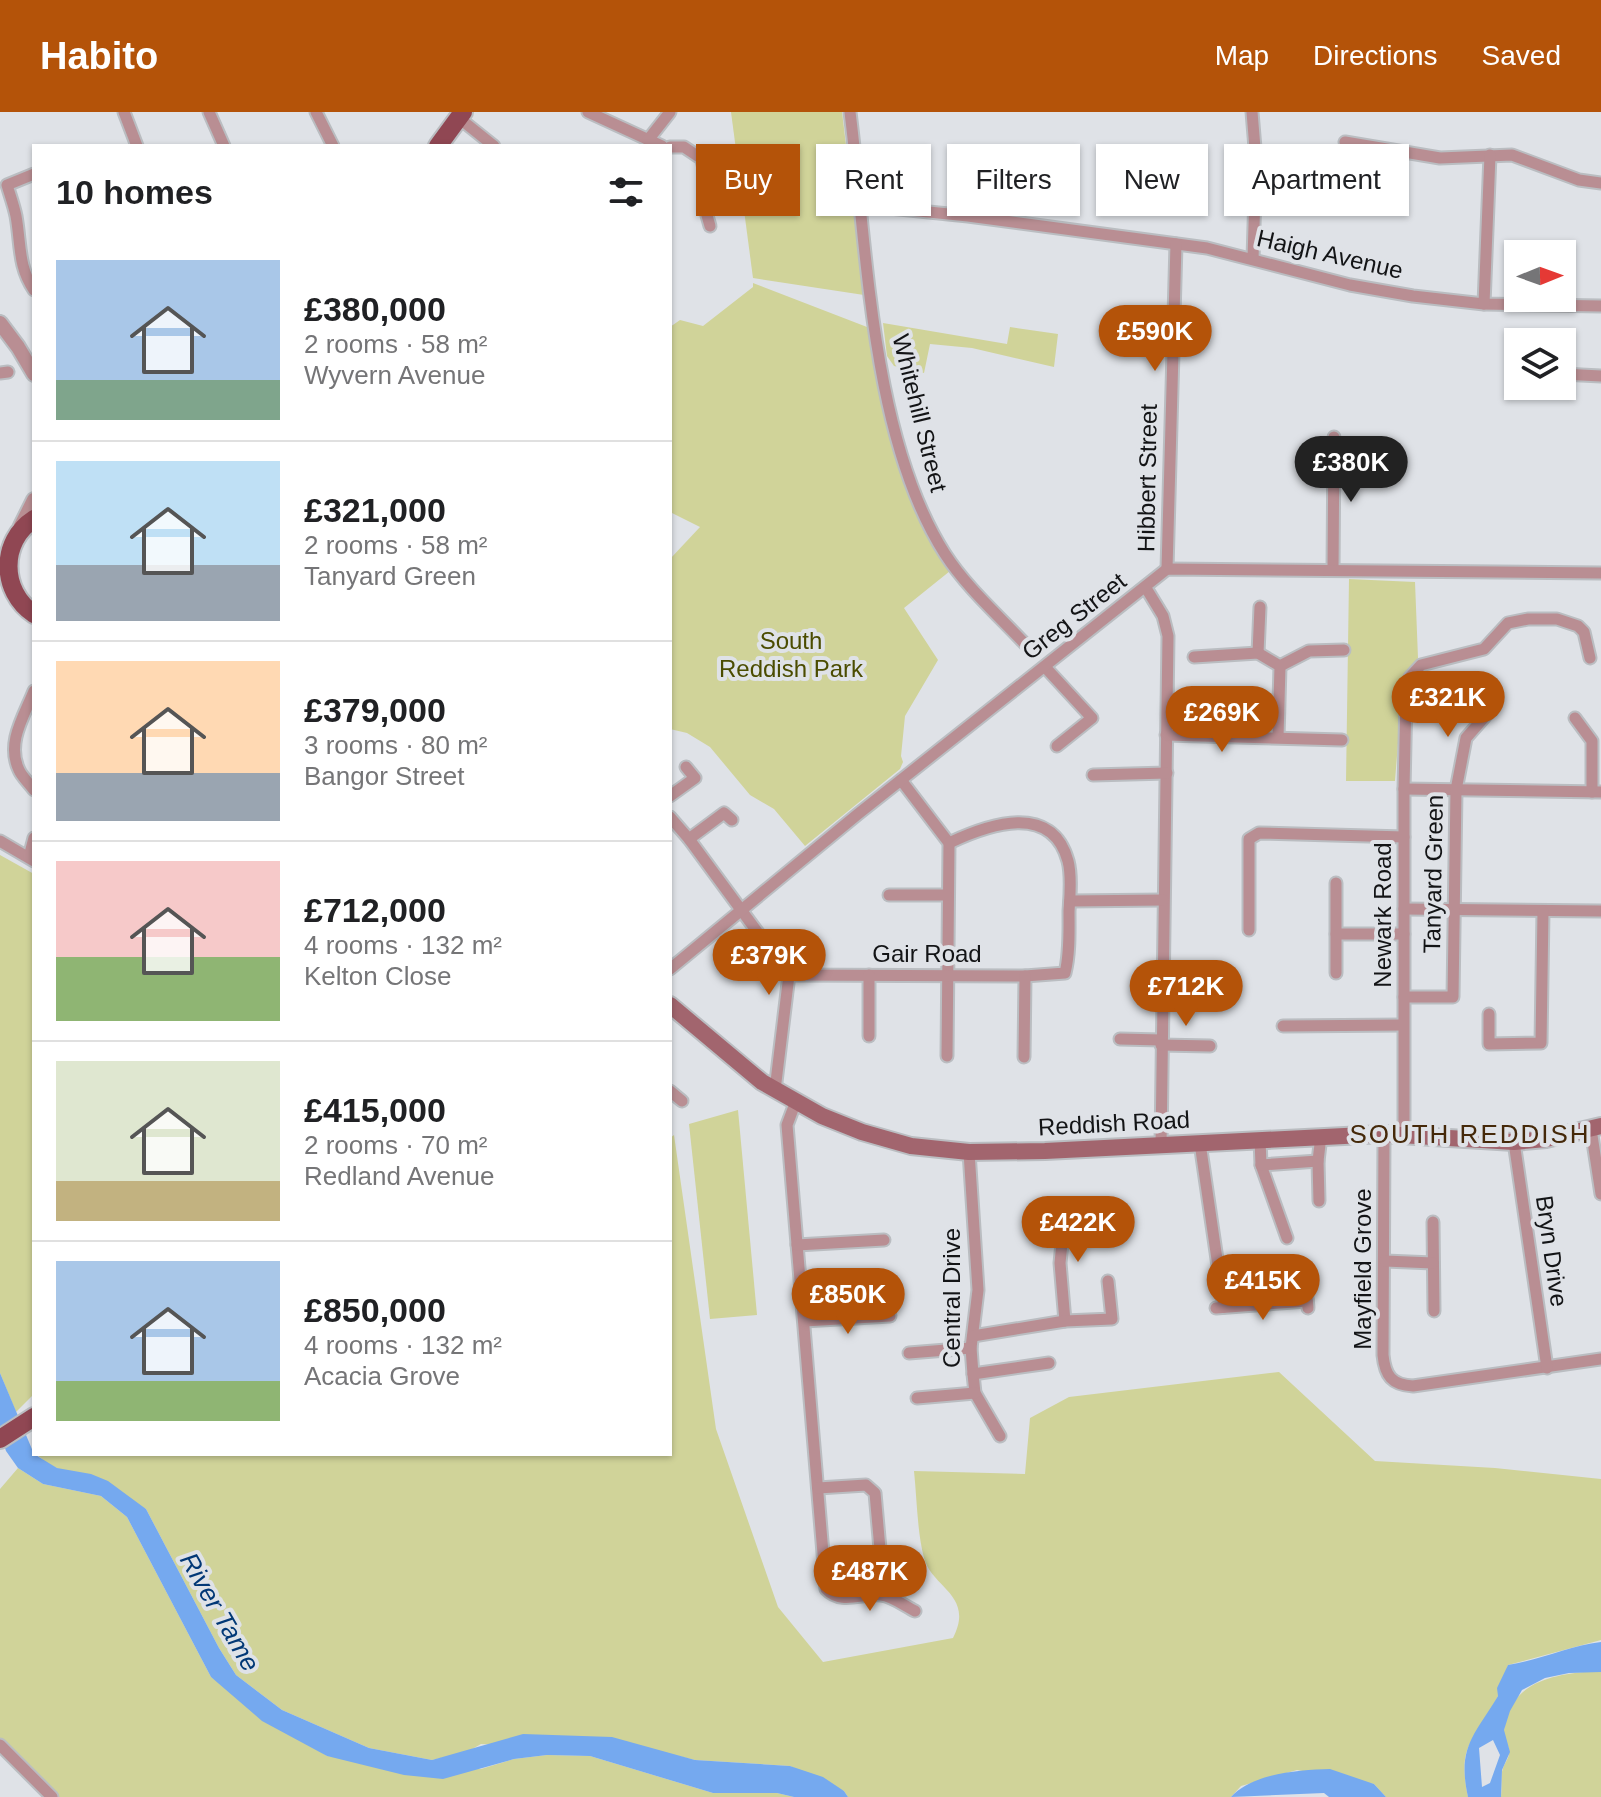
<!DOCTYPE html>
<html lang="en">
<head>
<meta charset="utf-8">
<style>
	:root { --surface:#fff; --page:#f6f6f6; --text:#202124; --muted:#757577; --line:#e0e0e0; --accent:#b45309 }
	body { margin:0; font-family:Helvetica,sans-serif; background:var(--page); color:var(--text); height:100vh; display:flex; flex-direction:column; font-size:30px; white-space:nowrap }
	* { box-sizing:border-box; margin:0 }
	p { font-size:26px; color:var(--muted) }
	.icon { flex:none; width:44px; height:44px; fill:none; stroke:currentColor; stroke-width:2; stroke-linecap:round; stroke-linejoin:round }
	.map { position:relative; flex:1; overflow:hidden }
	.panel { position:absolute; left:32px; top:32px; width:640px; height:1312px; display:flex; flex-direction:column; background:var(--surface); border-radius:0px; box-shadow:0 2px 6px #0004 }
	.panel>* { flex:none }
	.top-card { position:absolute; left:696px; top:32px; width:760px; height:72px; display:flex; gap:16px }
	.needle { width:52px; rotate:89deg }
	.controls { position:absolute; left:1504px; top:128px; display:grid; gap:16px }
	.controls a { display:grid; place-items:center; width:72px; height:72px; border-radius:0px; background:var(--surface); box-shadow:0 2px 6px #0004; font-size:40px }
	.price { position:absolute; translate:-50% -68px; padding:0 18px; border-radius:28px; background:var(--accent); color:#fff; font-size:26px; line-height:52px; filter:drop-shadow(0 2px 4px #0008) }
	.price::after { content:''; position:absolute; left:50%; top:48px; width:24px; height:18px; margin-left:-12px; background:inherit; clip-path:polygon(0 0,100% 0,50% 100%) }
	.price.active { background:#222; color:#fff }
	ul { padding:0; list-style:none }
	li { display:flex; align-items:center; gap:24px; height:200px; padding:0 24px }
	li+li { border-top:2px solid var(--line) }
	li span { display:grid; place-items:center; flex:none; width:224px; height:160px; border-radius:0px; color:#555 }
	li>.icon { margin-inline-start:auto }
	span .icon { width:96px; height:96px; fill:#fffc; stroke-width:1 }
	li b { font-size:34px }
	h2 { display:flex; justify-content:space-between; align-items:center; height:96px; padding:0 24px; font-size:34px }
	.pill { padding:0 28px; border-radius:0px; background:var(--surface); box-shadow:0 2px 6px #0004; font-size:28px; line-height:72px }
	.pill.active { background:var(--accent); color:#fff }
	header { display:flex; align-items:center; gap:48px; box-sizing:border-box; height:112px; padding:0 40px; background:var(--accent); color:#fff }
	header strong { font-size:38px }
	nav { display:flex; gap:44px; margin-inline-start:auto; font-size:28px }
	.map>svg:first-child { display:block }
	.green { fill:#d0d399 }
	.water { fill:#75a9ef; fill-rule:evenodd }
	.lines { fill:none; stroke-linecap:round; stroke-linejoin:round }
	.minor-casing { stroke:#babdc1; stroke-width:15 }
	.tertiary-casing { stroke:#babdc1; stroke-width:18 }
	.secondary-casing { stroke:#babdc1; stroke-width:20 }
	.primary-casing { stroke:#babdc1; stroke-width:22 }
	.minor { stroke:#b98e93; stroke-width:11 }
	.tertiary { stroke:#b98e93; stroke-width:14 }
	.secondary { stroke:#a2656e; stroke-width:16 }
	.primary { stroke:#904753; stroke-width:18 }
	.labels { text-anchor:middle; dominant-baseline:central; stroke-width:8; stroke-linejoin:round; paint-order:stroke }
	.street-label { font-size:24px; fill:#131416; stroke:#dfe2e7 }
	.park-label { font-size:24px; fill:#4b4c00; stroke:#dfe2e7 }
	.neighbourhood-label { font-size:26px; letter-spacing:2px; fill:#45290a; stroke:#dfe2e7 }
	.water-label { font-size:26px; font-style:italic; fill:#023876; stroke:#dfe2e7 }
</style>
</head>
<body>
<header>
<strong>Habito</strong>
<nav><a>Map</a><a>Directions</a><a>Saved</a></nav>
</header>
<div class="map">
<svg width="1601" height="1685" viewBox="0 0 1601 1685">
	<rect width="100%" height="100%" fill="#dfe2e7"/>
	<g class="green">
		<path d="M731 0H842L864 183 753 166Z"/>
		<path d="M753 171 867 215 887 302 913 395 928 426 950 459 904 496 938 548 905 604 901 644 903 650 900 657 805 734 774 697 750 683 710 635 687 621 670 617V447L700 415 670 400V215L680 208 703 214 753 175Z"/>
		<path d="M883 211 1007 232 1010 215 1058 222 1054 255 972 236 930 232 924 261 894 254 887 244Z"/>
		<path d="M1349 467 1415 470 1418 546 1403 568 1395 669H1346Z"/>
		<path d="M0 743 34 762V1282L16 1300 0 1261Z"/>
		<path d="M738 998 757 1203 710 1207 689 1012Z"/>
		<path d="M674 1023 716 1317 778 1495 823 1550 953 1526C975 1483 932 1476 924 1446 917 1419 917 1387 914 1359L1025 1362 1030 1306 1069 1285 1279 1260 1375 1349 1495 1356 1601 1367V1528L1508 1553C1505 1563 1502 1575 1498 1584 1477 1629 1456 1628 1468 1685H1386L1374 1672 1297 1658 1241 1674 1231 1685H848L844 1679 790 1654 695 1648 662 1640 481 1632 467 1640 432 1648 369 1636 282 1598 236 1563 219 1536 146 1397 48 1352 36 1342H670V1026Z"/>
		<path d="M18 1356 43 1372 101 1384 127 1405 211 1565 327 1644 481 1657 514 1647 547 1643 590 1644 713 1681H777L794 1685H58L0 1627V1377Z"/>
		<path d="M1596 1559 1601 1560V1685H1501C1502 1677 1501 1668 1502 1660 1503 1653 1508 1648 1509 1642 1510 1634 1503 1626 1504 1618 1510 1568 1556 1562 1596 1559Z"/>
	</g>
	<g class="water">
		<path d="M0 1261 34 1342 57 1356 91 1362 108 1369 146 1397 219 1536 236 1563 282 1598 369 1636 432 1648 523 1622 612 1625 695 1648 790 1654 823 1665 844 1679 848 1685H794L777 1681H713L590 1644 547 1643 514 1647 443 1667 404 1663 327 1644 262 1609 211 1565 127 1405 101 1384 43 1372 18 1356 6 1339 0 1321Z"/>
		<path d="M1601 1530V1560L1569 1561 1545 1566 1522 1578 1510 1599 1504 1618 1510 1640 1502 1658 1501 1685H1468C1457 1635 1474 1624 1498 1584L1497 1576 1508 1553C1540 1548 1569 1534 1601 1530ZM1493 1628 1500 1643 1490 1671 1482 1675 1479 1636Z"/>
		<path d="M1330 1657 1374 1672 1386 1685H1329L1324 1681 1231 1685C1253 1661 1298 1658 1330 1657Z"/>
	</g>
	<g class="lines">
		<defs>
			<g id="minor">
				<path d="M124 0 137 34"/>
				<path d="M209 0 224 34"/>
				<path d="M316 0 333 34"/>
				<path d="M588 0 662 34"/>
				<path d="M850 0C867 135 871 326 945 442 967 476 999 504 1026 533"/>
				<path d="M1252 0 1256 48 1253 147"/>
				<path d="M459 6 494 34"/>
				<path d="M648 28 670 0"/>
				<path d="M1345 30 1440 46 1512 43 1579 68 1601 71"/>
				<path d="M670 35H684L702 47 709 82 706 100 710 114"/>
				<path d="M34 62 7 73C10 83 14 94 16 104 21 132 18 155 34 178"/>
				<path d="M860 93 968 104 1207 136 1350 173 1413 184 1484 192 1601 194"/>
				<path d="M1484 192 1490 43"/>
				<path d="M0 261 8 260"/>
				<path d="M1562 262 1601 264"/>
				<path d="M1167 457 1176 132"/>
				<path d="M1333 458 1334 325"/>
				<path d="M1146 476 1163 504 1168 524 1161 1033"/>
				<path d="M1258 541 1260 495"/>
				<path d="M1194 545 1258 541 1280 554 1278 625"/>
				<path d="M1280 554 1309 539 1344 538"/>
				<path d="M1045 555 1092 606 1057 634"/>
				<path d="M34 579C24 604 6 631 19 658 22 665 29 671 34 678"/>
				<path d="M1575 606 1592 629V680"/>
				<path d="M1166 623 1342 628"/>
				<path d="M1093 663 1167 661"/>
				<path d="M901 668 949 731 947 944"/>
				<path d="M1404 677 1601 680"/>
				<path d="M670 684 695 666 686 655"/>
				<path d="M670 705 689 727 789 863 775 978"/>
				<path d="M689 727 724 701 732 708"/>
				<path d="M0 729 34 749"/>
				<path d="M29 745 34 726"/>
				<path d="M889 783H946"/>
				<path d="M1070 789 1163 788"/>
				<path d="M1404 797 1601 799"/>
				<path d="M1249 818V727L1259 721 1404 725"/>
				<path d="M1336 822H1404"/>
				<path d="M670 857 858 702 1167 457 1601 461"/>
				<path d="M1336 861V771"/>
				<path d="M789 863 1025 864 1065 861C1070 841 1069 819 1069 799 1070 784 1072 764 1068 749 1052 690 989 712 949 731"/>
				<path d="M1404 885H1453L1456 678 1466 626 1488 601"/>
				<path d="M1489 902V932L1541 931 1543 799"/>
				<path d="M1283 914 1403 913"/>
				<path d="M869 924V863"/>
				<path d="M1120 927 1161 928"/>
				<path d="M1161 933 1210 934"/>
				<path d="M1024 945 1025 864"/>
				<path d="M670 979 682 989"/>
				<path d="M796 989 787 1013 826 1477C841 1493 862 1481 881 1483 892 1484 905 1494 915 1499"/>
				<path d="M1591 1017 1601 1082"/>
				<path d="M1384 1022 1383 1243C1385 1264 1392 1273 1413 1274L1601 1247"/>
				<path d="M1404 1022V677L1406 584 1410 565 1421 553 1484 537 1508 511 1528 507H1557L1578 514 1584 520 1590 546"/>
				<path d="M1260 1027 1261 1053 1287 1126"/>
				<path d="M1514 1030 1547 1256"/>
				<path d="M1200 1031 1224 1195"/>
				<path d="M969 1040 978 1178 971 1236 973 1262 975 1281 1000 1324"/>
				<path d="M1261 1053 1318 1049"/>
				<path d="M1319 1089 1318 1049 1321 1024"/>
				<path d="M1433 1110 1434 1199"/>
				<path d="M1049 1125 1062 1131 1060 1151 1065 1209"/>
				<path d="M1062 1131 1080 1127"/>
				<path d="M797 1133 884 1128"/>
				<path d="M1385 1149 1433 1151"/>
				<path d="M1306 1175 1308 1196"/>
				<path d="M1216 1196 1307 1189"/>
				<path d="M804 1209 890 1204"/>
				<path d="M973 1224 1065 1209 1112 1207 1108 1169"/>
				<path d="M909 1241 971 1236"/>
				<path d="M973 1262 1049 1251"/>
				<path d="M917 1286 975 1281"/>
				<path d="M818 1376 866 1373 875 1381 884 1482"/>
				<path d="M0 1633 52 1685"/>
			</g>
			<g id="tertiary">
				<path d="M0 211 18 235 34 262"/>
				<path d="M21 414 34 388"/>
			</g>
			<path id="secondary" d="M670 893 762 970 822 1004 862 1020 911 1034 969 1040 1045 1039 1384 1022 1514 1030 1546 1027 1601 1014"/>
			<g id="primary">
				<path d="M438 34 463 0"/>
				<path d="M34 407C0 429 0 479 34 502"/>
				<path d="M0 1327 34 1305"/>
			</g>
		</defs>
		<use href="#minor" class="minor-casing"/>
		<use href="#tertiary" class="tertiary-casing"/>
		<use href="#secondary" class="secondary-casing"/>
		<use href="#primary" class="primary-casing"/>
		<use href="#minor" class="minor"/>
		<use href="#tertiary" class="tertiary"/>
		<use href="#secondary" class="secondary"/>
		<use href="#primary" class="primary"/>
	</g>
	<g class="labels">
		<g class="street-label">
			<text transform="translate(1330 142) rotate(13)">Haigh Avenue</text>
			<text transform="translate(920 301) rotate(76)">Whitehill Street</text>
			<text transform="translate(1147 366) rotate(-89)">Hibbert Street</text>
			<text transform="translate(1074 504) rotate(-38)">Greg Street</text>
			<text transform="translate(1433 762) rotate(-89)">Tanyard Green</text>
			<text transform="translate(1382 803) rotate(-90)">Newark Road</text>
			<text x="927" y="841">Gair Road</text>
			<text transform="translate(1114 1011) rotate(-3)">Reddish Road</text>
			<text transform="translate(1552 1139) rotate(82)">Bryn Drive</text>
			<text transform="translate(1362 1157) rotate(-90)">Mayfield Grove</text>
			<text transform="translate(951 1186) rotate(-90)">Central Drive</text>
		</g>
		<g class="park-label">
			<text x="791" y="528">South<tspan x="791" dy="28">Reddish Park</tspan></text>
		</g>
		<g class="neighbourhood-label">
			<text x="1470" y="1022">SOUTH REDDISH</text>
		</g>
		<g class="water-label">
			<text transform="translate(220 1500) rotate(60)">River Tame</text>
		</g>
	</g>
</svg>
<div class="controls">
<a><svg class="needle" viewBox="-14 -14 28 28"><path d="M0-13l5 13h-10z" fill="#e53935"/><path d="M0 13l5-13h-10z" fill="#757577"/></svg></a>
<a><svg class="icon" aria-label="layers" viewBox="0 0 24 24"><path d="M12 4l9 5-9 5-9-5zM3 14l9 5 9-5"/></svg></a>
</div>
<b class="price" style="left:1155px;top:261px">£590K</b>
<b class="price active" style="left:1351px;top:392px">£380K</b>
<b class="price" style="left:1448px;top:627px">£321K</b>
<b class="price" style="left:1222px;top:642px">£269K</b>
<b class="price" style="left:769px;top:885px">£379K</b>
<b class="price" style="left:1186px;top:916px">£712K</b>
<b class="price" style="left:1078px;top:1152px">£422K</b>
<b class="price" style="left:1263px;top:1210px">£415K</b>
<b class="price" style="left:848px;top:1224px">£850K</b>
<b class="price" style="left:870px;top:1501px">£487K</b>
<div class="top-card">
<a class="pill active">Buy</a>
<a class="pill">Rent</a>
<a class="pill">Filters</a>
<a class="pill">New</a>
<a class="pill">Apartment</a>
</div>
<section class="panel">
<h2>10 homes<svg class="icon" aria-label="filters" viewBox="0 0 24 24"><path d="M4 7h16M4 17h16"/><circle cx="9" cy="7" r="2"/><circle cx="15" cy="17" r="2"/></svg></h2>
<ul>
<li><span style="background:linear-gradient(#a9c7e8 75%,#7fa58c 0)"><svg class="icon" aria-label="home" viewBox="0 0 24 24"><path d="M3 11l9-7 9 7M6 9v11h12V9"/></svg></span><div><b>£380,000</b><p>2 rooms · 58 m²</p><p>Wyvern Avenue</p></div></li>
<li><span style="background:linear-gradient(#bfe0f5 65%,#9aa5b1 0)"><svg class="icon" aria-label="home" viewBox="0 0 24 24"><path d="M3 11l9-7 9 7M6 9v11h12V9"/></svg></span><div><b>£321,000</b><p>2 rooms · 58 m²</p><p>Tanyard Green</p></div></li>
<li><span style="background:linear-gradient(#ffd9b3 70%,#9aa5b1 0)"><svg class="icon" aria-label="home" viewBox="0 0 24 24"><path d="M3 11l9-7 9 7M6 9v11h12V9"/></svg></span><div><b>£379,000</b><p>3 rooms · 80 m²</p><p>Bangor Street</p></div></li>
<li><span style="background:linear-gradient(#f6c9c9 60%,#8fb573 0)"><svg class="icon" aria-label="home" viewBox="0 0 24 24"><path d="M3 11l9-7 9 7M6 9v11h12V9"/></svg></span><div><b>£712,000</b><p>4 rooms · 132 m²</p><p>Kelton Close</p></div></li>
<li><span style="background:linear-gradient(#dfe7d0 75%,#c2b280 0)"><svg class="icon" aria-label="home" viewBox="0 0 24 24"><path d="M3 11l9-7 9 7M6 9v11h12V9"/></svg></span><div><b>£415,000</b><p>2 rooms · 70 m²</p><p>Redland Avenue</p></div></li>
<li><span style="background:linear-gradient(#a9c7e8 75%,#8fb573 0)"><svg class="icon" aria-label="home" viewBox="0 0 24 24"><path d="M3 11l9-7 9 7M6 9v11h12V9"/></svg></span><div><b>£850,000</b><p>4 rooms · 132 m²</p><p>Acacia Grove</p></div></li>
</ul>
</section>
</div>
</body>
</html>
